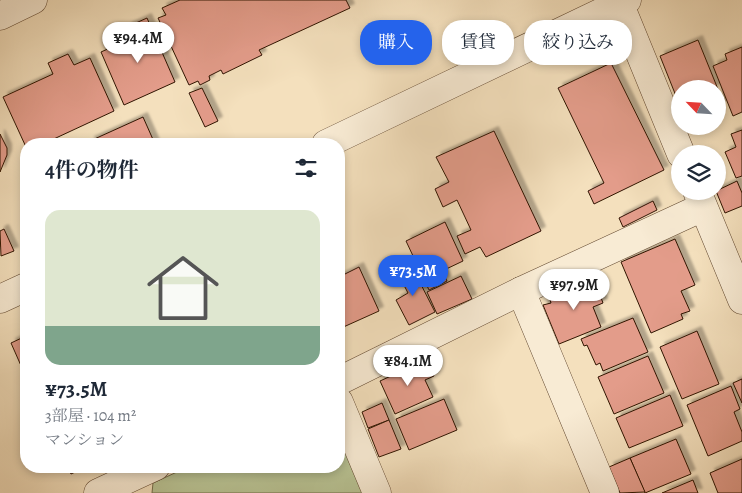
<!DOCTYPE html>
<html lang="ja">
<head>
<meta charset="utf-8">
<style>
	:root { --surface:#fff; --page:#f2f2f3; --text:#1f2937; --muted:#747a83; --line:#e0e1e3; --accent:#2563eb }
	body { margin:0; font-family:Alegreya,"Noto Serif JP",serif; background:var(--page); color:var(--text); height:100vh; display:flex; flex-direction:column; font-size:19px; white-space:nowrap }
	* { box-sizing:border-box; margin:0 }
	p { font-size:16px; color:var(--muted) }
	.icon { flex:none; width:28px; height:28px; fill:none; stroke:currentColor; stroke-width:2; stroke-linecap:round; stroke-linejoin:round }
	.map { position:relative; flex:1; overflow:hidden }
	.panel { position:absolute; left:20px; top:138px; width:325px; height:335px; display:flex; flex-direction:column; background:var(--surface); border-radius:20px; box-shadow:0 2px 8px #0003 }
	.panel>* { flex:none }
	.guide { position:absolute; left:360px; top:20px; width:306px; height:45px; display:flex; gap:10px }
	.needle { width:32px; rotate:295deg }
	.fabs { position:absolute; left:671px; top:80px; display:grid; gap:10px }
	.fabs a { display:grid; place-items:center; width:55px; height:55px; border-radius:50%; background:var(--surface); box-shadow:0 2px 8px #0003; font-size:25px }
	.price { position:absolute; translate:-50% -42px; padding:0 11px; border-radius:18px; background:#fff; color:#222; font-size:16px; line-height:32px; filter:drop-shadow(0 1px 2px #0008) }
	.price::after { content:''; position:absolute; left:50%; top:30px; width:15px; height:11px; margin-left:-8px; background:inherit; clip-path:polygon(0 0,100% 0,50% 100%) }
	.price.active { background:var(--accent); color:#fff }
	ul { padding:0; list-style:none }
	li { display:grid; align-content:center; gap:10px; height:265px; padding:0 25px }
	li+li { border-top:1px solid var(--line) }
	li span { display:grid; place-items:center; height:155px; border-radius:15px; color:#555 }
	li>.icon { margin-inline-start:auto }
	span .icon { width:90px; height:90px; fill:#fffc; stroke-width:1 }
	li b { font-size:21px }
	h2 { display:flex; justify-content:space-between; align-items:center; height:60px; padding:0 25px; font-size:21px }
	.pill { padding:0 18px; border-radius:20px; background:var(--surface); box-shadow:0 2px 8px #0003; font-size:18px; line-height:45px }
	.pill.active { background:var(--accent); color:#fff }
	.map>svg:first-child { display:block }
	.green { fill:#b8c394; stroke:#746c4a }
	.building { fill:#e39c8a; stroke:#301400; filter:url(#shadow) }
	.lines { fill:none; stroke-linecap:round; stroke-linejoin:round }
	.minor-casing { stroke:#61472f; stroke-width:29 }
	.tertiary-casing { stroke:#61472f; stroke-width:29 }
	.minor { stroke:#f8ebd4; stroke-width:28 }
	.tertiary { stroke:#f8ebd4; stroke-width:28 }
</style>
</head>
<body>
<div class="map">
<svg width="742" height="493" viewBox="0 0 742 493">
	<defs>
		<filter id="shadow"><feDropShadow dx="4.5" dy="-4.5" stdDeviation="1" flood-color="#0004"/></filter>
	</defs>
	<rect width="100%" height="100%" fill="#f4e0bd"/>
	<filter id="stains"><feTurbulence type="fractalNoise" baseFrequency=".004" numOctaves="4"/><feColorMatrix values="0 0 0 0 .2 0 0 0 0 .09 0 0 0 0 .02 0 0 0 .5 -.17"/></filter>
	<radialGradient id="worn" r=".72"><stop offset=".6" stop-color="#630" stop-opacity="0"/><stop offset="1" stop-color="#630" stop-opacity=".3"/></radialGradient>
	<path class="green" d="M339 435 363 493H152L153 483 190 466H339Z"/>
	<g class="building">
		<path d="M180 0H346L350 8 259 50 262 55 223 74 221 70 209 76 210 80 200 85 198 81 189 85 158 18 166 15 162 8Z"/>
		<path d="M147 18 175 82 124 105 101 52 132 38 127 27Z"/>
		<path d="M698 40 724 104 718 107V89H680V106L660 56Z"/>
		<path d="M742 47V112L733 116 713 66 727 60 725 54Z"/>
		<path d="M68 54 74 65 90 58 114 111 43 144H26V147L3 97 53 74 48 63Z"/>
		<path d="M611 63 664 170 594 204 588 191 604 183 558 88Z"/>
		<path d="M202 88 218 121 205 127 189 93Z"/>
		<path d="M143 117 155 144H91L90 141Z"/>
		<path d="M742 130V176L736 178 725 152 736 147 731 134Z"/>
		<path d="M494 131 541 231 486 257 480 247 465 254 457 236 471 230 457 200 443 207 435 189 449 182 436 157Z"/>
		<path d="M0 134 7 148V155L0 172Z"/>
		<path d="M737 181 742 193V206L725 213 716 191Z"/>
		<path d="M653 201 657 210 623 227 619 218Z"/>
		<path d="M445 222 463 261 442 271 447 281 429 290 406 241Z"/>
		<path d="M4 229 14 251 1 256 0 231Z"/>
		<path d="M675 239 695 285 681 291 690 311 681 314 683 319 651 333 621 262Z"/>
		<path d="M410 263 435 312 409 325 396 300 408 293 396 270Z"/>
		<path d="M359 267 379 311 339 329V277Z"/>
		<path d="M461 276 472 299 437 314 427 292Z"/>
		<path d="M594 279 603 303 593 307 601 327 559 344 543 305 551 303 549 296Z"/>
		<path d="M633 318 648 352 603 371 600 363 596 365 587 345 584 346 581 339Z"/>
		<path d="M697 331 719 384 682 399 660 347Z"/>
		<path d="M26 336V377L11 343Z"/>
		<path d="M648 356 664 393 614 414 598 377Z"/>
		<path d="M426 360 434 376 425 380 433 397 395 414 380 381Z"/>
		<path d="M742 379V403L733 383Z"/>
		<path d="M731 386 740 409 734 412 742 432V441L708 456 687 405Z"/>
		<path d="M670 395 683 426 629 448 616 418Z"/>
		<path d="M444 399 457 430 409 450 396 419Z"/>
		<path d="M382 403 389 420 368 428 362 412Z"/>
		<path d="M389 420 401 449 379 457 368 429Z"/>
		<path d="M676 439 691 474 645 493 630 458Z"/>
		<path d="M630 458 645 492 620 493 609 467Z"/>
		<path d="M742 459V493H718L710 473Z"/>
		<path d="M67 466H88L71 474Z"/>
		<path d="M693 480 698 493H662Z"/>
	</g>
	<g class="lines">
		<defs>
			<g id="minor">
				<path d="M618 0 681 154"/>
				<path d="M326 144 627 0"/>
				<path d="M697 191 742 300"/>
				<path d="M521 291 605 493"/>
				<path d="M0 299 26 287"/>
				<path d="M339 381 521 291 703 207"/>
				<path d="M339 402 377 493"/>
				<path d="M98 493 156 466"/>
			</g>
			<path id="tertiary" d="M0 16 33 0"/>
		</defs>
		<use href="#minor" class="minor-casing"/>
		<use href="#tertiary" class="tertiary-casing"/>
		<use href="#minor" class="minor"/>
		<use href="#tertiary" class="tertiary"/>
	</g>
	<rect width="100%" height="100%" filter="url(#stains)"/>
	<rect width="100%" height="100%" fill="url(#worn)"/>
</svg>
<div class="fabs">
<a><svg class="needle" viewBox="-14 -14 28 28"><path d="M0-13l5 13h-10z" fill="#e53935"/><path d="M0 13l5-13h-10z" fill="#747a83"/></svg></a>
<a><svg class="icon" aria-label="layers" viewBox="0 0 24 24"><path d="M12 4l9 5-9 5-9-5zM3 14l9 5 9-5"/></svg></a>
</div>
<b class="price" style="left:138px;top:64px">¥94.4M</b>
<b class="price active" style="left:413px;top:297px">¥73.5M</b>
<b class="price" style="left:574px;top:311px">¥97.9M</b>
<b class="price" style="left:408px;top:387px">¥84.1M</b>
<div class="guide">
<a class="pill active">購入</a>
<a class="pill">賃貸</a>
<a class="pill">絞り込み</a>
</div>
<section class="panel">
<h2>4件の物件<svg class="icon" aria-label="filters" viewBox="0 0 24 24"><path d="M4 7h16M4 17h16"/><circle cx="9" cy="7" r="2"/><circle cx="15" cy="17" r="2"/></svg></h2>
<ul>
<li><span style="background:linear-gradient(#dfe7d0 75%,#7fa58c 0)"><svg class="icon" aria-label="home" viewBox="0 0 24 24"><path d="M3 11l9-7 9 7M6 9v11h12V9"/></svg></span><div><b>¥73.5M</b><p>3部屋 · 104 m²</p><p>マンション</p></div></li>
</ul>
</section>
</div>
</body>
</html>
